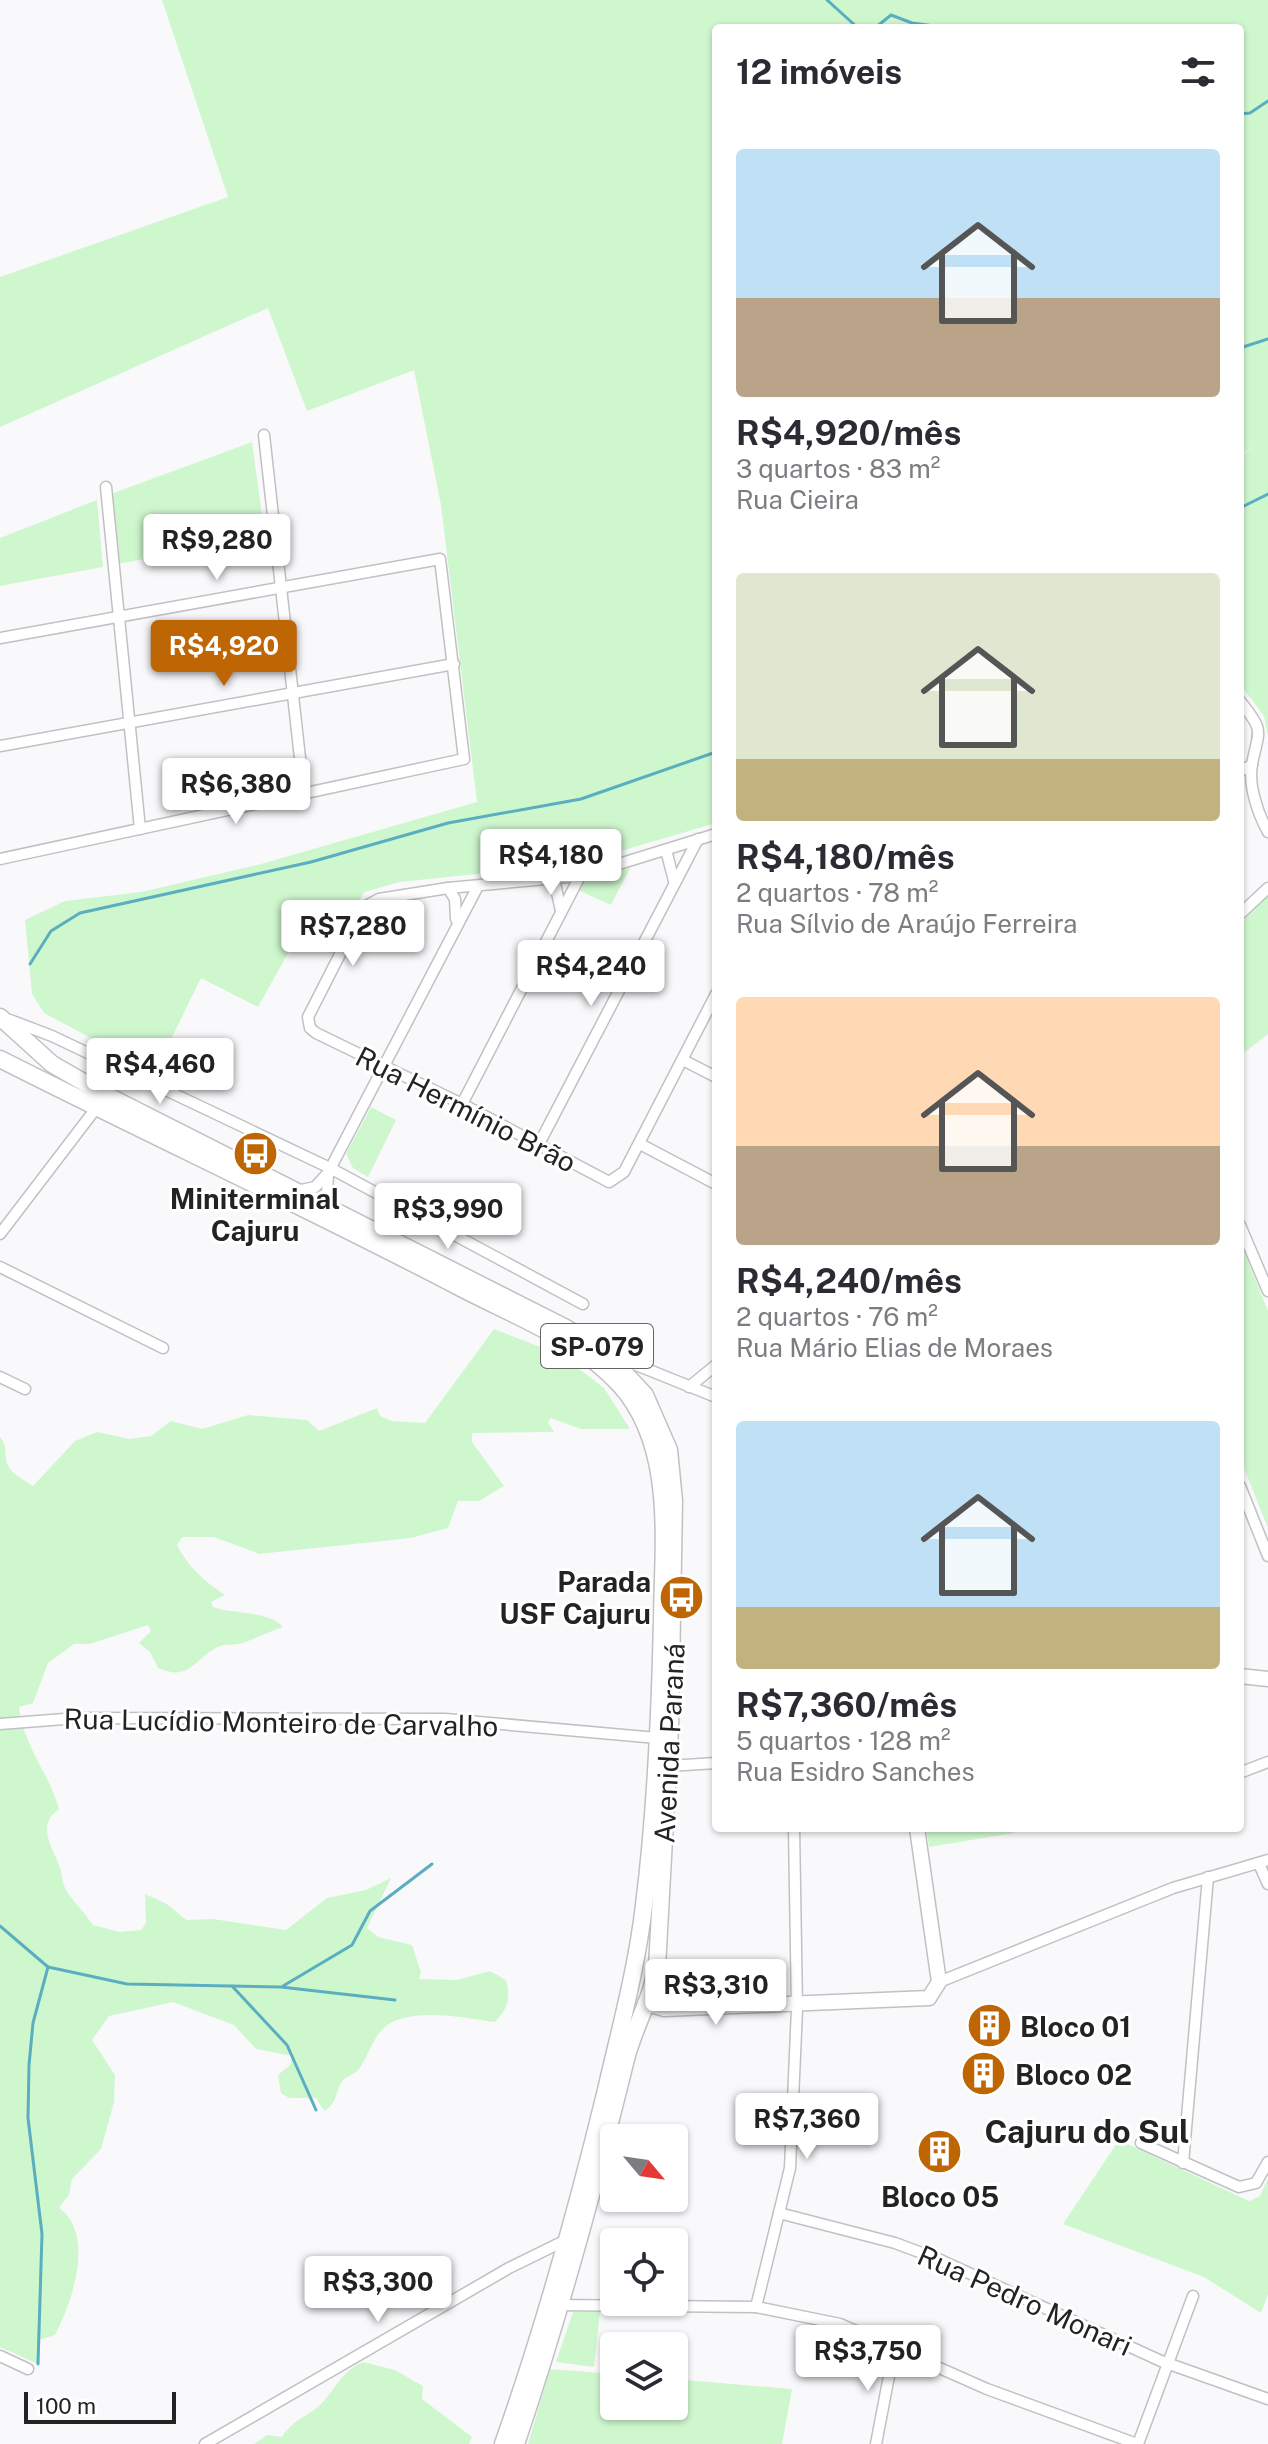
<!DOCTYPE html>
<html lang="pt">
<head>
<meta charset="utf-8">
<style>
	:root { --surface:#fff; --page:#f7f7f7; --text:#2b2b33; --muted:#7c7c81; --accent:#be6504 }
	body { margin:0; font-family:"Public Sans",sans-serif; background:var(--page); color:var(--text); height:100vh; display:flex; flex-direction:column; font-size:30px; white-space:nowrap }
	* { box-sizing:border-box; margin:0 }
	p { font-size:26px; color:var(--muted) }
	.icon { flex:none; width:44px; height:44px; fill:none; stroke:currentColor; stroke-width:2; stroke-linecap:round; stroke-linejoin:round }
	.map { position:relative; flex:1; overflow:hidden }
	.drawer { position:absolute; left:712px; top:24px; width:532px; height:1808px; display:flex; flex-direction:column; background:var(--surface); border-radius:8px; box-shadow:0 2px 6px #0004 }
	.drawer>* { flex:none }
	.needle { width:52px; rotate:119deg }
	.buttons { position:absolute; left:600px; top:2124px; display:grid; gap:16px }
	.buttons a { display:grid; place-items:center; width:88px; height:88px; border-radius:8px; background:var(--surface); box-shadow:0 2px 6px #0004; font-size:40px }
	.scale { position:absolute; left:24px; bottom:20px; width:152px; box-sizing:border-box; padding-left:8px; border:4px solid #232324; border-top:0; font-size:22px; line-height:28px; white-space:nowrap; color:#232324; -webkit-text-stroke:6px #fff; paint-order:stroke }
	.price { position:absolute; translate:-50% -68px; padding:0 18px; border-radius:8px; background:#fff; color:#222; font-size:26px; line-height:52px; filter:drop-shadow(0 2px 4px #0008) }
	.price::after { content:''; position:absolute; left:50%; top:48px; width:24px; height:18px; margin-left:-12px; background:inherit; clip-path:polygon(0 0,100% 0,50% 100%) }
	.price.active { background:var(--accent); color:#fff }
	ul { padding:0; list-style:none }
	li { display:grid; align-content:center; gap:16px; height:424px; padding:0 24px }
	li span { display:grid; place-items:center; height:248px; border-radius:8px; color:#555 }
	li>.icon { margin-inline-start:auto }
	span .icon { width:144px; height:144px; fill:#fffc; stroke-width:1 }
	li b { font-size:34px }
	h2 { display:flex; justify-content:space-between; align-items:center; height:96px; padding:0 24px; font-size:34px }
	.map>svg:first-child { display:block }
	.green { fill:#cff7ce }
	.lines { fill:none; stroke-linecap:round; stroke-linejoin:round }
	.stream { stroke:#5aaec0; stroke-width:3 }
	.street-casing { stroke:#c0c1c4; stroke-width:13 }
	.secondary-casing { stroke:#c0c1c4; stroke-width:17 }
	.primary-casing { stroke:#c0c1c4; stroke-width:19 }
	.street { stroke:#fff; stroke-width:10 }
	.secondary { stroke:#fff; stroke-width:14 }
	.primary { stroke:#fff; stroke-width:16 }
	.labels { text-anchor:middle; dominant-baseline:central; stroke-width:6; stroke-linejoin:round; paint-order:stroke }
	.shield { fill:#fff; stroke:#656566; stroke-width:2 }
	.shield-label { font-size:26px; font-weight:bold; fill:#232324 }
	.street-label { font-size:28px; fill:#232324; stroke:#fff }
	.poi-label { font-size:28px; font-weight:bold; fill:#232324; stroke:#fff }
	.quarter-label { font-size:32px; font-weight:bold; fill:#232324; stroke:#fff }
</style>
</head>
<body>
<div class="map">
<svg width="1268" height="2444" viewBox="0 0 1268 2444">
	<rect width="100%" height="100%" fill="#f9f9fc"/>
	<g class="green">
		<path d="M162 0H1268V737L1264 716 1240 684V457L1254 446 1240 455V28H716V823L580 863 400 882 364 892 332 954 297 937 258 1007 201 978 155 1072 44 1013 32 994 25 920 65 901 141 892 261 864 477 802 441 505 414 370 307 411 268 308 0 427V277L228 197Z"/>
		<path d="M252 442 265 537 117 564 111 494Z"/>
		<path d="M97 500 103 567 0 586V538Z"/>
		<path d="M630 868 611 905 580 891 584 882Z"/>
		<path d="M1268 895V1034L1240 1056V924Z"/>
		<path d="M371 1107 396 1120 368 1177 353 1168 346 1154Z"/>
		<path d="M1240 1241 1268 1311V1528L1240 1458Z"/>
		<path d="M494 1329 561 1355 604 1388 630 1429H581L551 1418 548 1422 554 1432 472 1433V1442L504 1486 479 1501H458L448 1528 411 1538 259 1554 214 1537H182L177 1545C188 1567 204 1581 225 1595L211 1602 213 1607C232 1614 271 1611 283 1627 268 1632 256 1638 243 1643 235 1646 225 1643 218 1647 193 1659 191 1682 158 1668L150 1652 139 1643 151 1631 148 1625 90 1644H74L48 1663 33 1703 19 1707C23 1745 49 1773 59 1809 36 1825 52 1846 59 1865 62 1873 62 1882 66 1890 72 1900 85 1913 93 1925L120 1932 141 1930 146 1923 145 1894 167 1904 186 1920 213 1919 286 1930 327 1898 366 1890 391 1878 367 1928 378 1937 412 1945 421 1972 419 1979 457 1980 490 1971 506 1980C511 1999 508 2008 495 2022 465 2018 402 2004 380 2032 371 2043 367 2059 358 2070 354 2075 347 2076 343 2080 335 2091 338 2104 324 2111L316 2098H289L281 2093 278 2075 290 2065 292 2056 256 2049 234 2025 173 2002 109 2016 92 2040 115 2075 114 2102 101 2149 72 2179 69 2195 59 2208C96 2234 72 2303 55 2335L39 2340 38 2364 0 2347V1437C8 1447 4 1452 7 1463 11 1475 24 1479 33 1486L75 1441 97 1432 129 1439 151 1436 171 1421 202 1429 248 1415 307 1420 319 1431 377 1408 380 1416 392 1421 425 1423Z"/>
		<path d="M926 1828H1013L1014 1833 929 1847Z"/>
		<path d="M1119 2140 1249 2201 1260 2196 1268 2178V2294L1261 2313 1204 2277 1063 2224Z"/>
		<path d="M573 2312H600L594 2367 556 2362Z"/>
		<path d="M363 2362 395 2370 423 2386 422 2399 472 2437 469 2444H254L267 2435 282 2437C293 2419 308 2417 322 2403 336 2388 343 2370 363 2362Z"/>
		<path d="M550 2369 614 2374V2406H674V2379L792 2389 782 2444H528Z"/>
	</g>
	<g class="lines">
		<g class="stream">
			<path d="M827 0 858 28"/>
			<path d="M875 28 891 15 912 23 949 28"/>
			<path d="M1240 114 1250 113 1268 101"/>
			<path d="M1240 348 1268 339"/>
			<path d="M1240 508 1268 494"/>
			<path d="M30 964 51 931 80 913 311 862 448 823 581 799 716 752"/>
			<path d="M0 1926 48 1967 127 1984 281 1987 395 2000"/>
			<path d="M232 1986 287 2045 316 2110"/>
			<path d="M283 1986 352 1945 370 1911 432 1864"/>
			<path d="M38 2364 42 2234 28 2118 29 2065 33 2023 48 1967"/>
		</g>
		<defs>
			<g id="street">
				<path d="M264 435 304 794"/>
				<path d="M106 487 140 829"/>
				<path d="M0 638 440 559 464 759 0 859"/>
				<path d="M1240 701C1265 732 1259 729 1252 764 1248 785 1258 814 1268 832"/>
				<path d="M0 746 454 664"/>
				<path d="M1240 771 1252 765"/>
				<path d="M716 834 580 876 448 888 379 899 368 905 359 917 308 1017 310 1028 316 1033 462 1104 609 1182 624 1172 716 994"/>
				<path d="M666 850 674 881"/>
				<path d="M554 879 561 911"/>
				<path d="M448 888 455 899 456 919"/>
				<path d="M1240 914 1268 888"/>
				<path d="M10 1020 52 1036 330 1168 583 1304"/>
				<path d="M683 1060 716 1077"/>
				<path d="M462 1104 580 876"/>
				<path d="M539 1144 698 839"/>
				<path d="M640 1144 716 1184"/>
				<path d="M328 1175 327 1193 335 1209"/>
				<path d="M297 1191 315 1187 328 1173 478 886"/>
				<path d="M1240 1225 1268 1291"/>
				<path d="M0 1234 97 1107"/>
				<path d="M0 1267 163 1348"/>
				<path d="M614 1356 716 1397"/>
				<path d="M0 1377 25 1389"/>
				<path d="M689 1387 716 1365"/>
				<path d="M1240 1486 1268 1556"/>
				<path d="M0 1724 77 1718 445 1719 657 1738"/>
				<path d="M669 1766 716 1763"/>
				<path d="M1242 1772 1268 1762"/>
				<path d="M1259 1864 1268 1884"/>
				<path d="M939 1982 1173 1888 1268 1860"/>
				<path d="M1141 2143 1239 2187 1256 2183 1268 2162"/>
				<path d="M1183 2163 1208 1877"/>
				<path d="M779 2213 895 2243 938 2259 1161 2361 1268 2399"/>
				<path d="M556 2305 756 2307 840 2324 987 2389 1137 2444"/>
				<path d="M756 2307 790 2168 797 2009 794 1828"/>
				<path d="M0 2356 28 2369"/>
				<path d="M205 2444 509 2268 568 2239"/>
				<path d="M876 2444 894 2350"/>
				<path d="M1138 2444 1193 2296"/>
			</g>
			<g id="secondary">
				<path d="M1240 1676 1268 1679"/>
				<path d="M645 2003 664 2009 929 1998 939 1982 917 1828"/>
			</g>
			<g id="primary">
				<path d="M0 1017 52 1064 104 1094 564 1327 602 1349 645 1395 669 1450 674 1501 670 1729 657 1967C652 1998 634 2027 626 2059 594 2189 559 2317 516 2444"/>
				<path d="M0 1059C152 1136 308 1208 459 1287 512 1315 580 1340 620 1385 675 1446 663 1542 662 1618 660 1714 656 1810 644 1905 637 1967 620 2029 606 2090 577 2209 544 2328 503 2444"/>
			</g>
		</defs>
		<use href="#street" class="street-casing"/>
		<use href="#secondary" class="secondary-casing"/>
		<use href="#primary" class="primary-casing"/>
		<use href="#street" class="street"/>
		<use href="#secondary" class="secondary"/>
		<use href="#primary" class="primary"/>
	</g>
	<defs>
		<symbol id="bus-disc" viewBox="-11 -11 22 22"><circle r="9.5" fill="#be6504" stroke="#fff"/><path d="M-5-6H5V4H4V6H2V4H-2V6H-4V4H-5ZM-3.5-4V0h7V-4ZM-3.5 1.2v1.5H-2V1.2ZM2 1.2v1.5H3.5V1.2Z" fill="#fff"/></symbol>
		<symbol id="building-disc" viewBox="-11 -11 22 22"><circle r="9.5" fill="#be6504" stroke="#fff"/><path d="M-4-6H4V6H1V3H-1V6H-4ZM-2.5-4.3h1.7v1.8h-1.7ZM.8-4.3h1.7v1.8H.8ZM-2.5-1h1.7V.8h-1.7ZM.8-1h1.7V.8H.8Z" fill="#fff"/></symbol>
	</defs>
	<g fill-rule="evenodd">
		<use href="#bus-disc" x="230" y="1128" width="51" height="51"/>
		<use href="#bus-disc" x="656" y="1572" width="51" height="51"/>
		<use href="#building-disc" x="964" y="2000" width="51" height="51"/>
		<use href="#building-disc" x="958" y="2048" width="51" height="51"/>
		<use href="#building-disc" x="914" y="2126" width="51" height="51"/>
	</g>
	<g class="labels">
		<rect class="shield" x="541" y="1324" width="112" height="44" rx="6"/>
		<g class="shield-label">
			<text x="597" y="1346">SP-079</text>
		</g>
		<g class="street-label">
			<text transform="translate(466 1109) rotate(27)">Rua Hermínio Brão</text>
			<text transform="translate(281 1722) rotate(1)">Rua Lucídio Monteiro de Carvalho</text>
			<text transform="translate(669 1743) rotate(-87)">Avenida Paraná</text>
			<text transform="translate(1025 2300) rotate(24)">Rua Pedro Monari</text>
		</g>
		<g class="poi-label">
			<text x="255" y="1198">Miniterminal<tspan x="255" dy="32">Cajuru</tspan></text>
			<text x="651" y="1581" text-anchor="end">Parada<tspan x="651" dy="32">USF Cajuru</tspan></text>
			<text x="1020" y="2026" text-anchor="start">Bloco 01</text>
			<text x="1015" y="2074" text-anchor="start">Bloco 02</text>
			<text x="940" y="2196">Bloco 05</text>
		</g>
		<g class="quarter-label">
			<text x="1087" y="2131">Cajuru do Sul</text>
		</g>
	</g>
</svg>
<div class="buttons">
<a><svg class="needle" viewBox="-14 -14 28 28"><path d="M0-13l5 13h-10z" fill="#e53935"/><path d="M0 13l5-13h-10z" fill="#7c7c81"/></svg></a>
<a><svg class="icon" aria-label="locate" viewBox="0 0 24 24"><circle cx="12" cy="12" r="6"/><path d="M12 2v4M12 18v4M2 12h4M18 12h4"/></svg></a>
<a><svg class="icon" aria-label="layers" viewBox="0 0 24 24"><path d="M12 4l9 5-9 5-9-5zM3 14l9 5 9-5"/></svg></a>
</div>
<div class="scale">100 m</div>
<b class="price" style="left:217px;top:582px">R$9,280</b>
<b class="price active" style="left:224px;top:688px">R$4,920</b>
<b class="price" style="left:236px;top:826px">R$6,380</b>
<b class="price" style="left:551px;top:897px">R$4,180</b>
<b class="price" style="left:353px;top:968px">R$7,280</b>
<b class="price" style="left:591px;top:1008px">R$4,240</b>
<b class="price" style="left:160px;top:1106px">R$4,460</b>
<b class="price" style="left:448px;top:1251px">R$3,990</b>
<b class="price" style="left:716px;top:2027px">R$3,310</b>
<b class="price" style="left:807px;top:2161px">R$7,360</b>
<b class="price" style="left:378px;top:2324px">R$3,300</b>
<b class="price" style="left:868px;top:2393px">R$3,750</b>
<section class="drawer">
<h2>12 imóveis<svg class="icon" aria-label="filters" viewBox="0 0 24 24"><path d="M4 7h16M4 17h16"/><circle cx="9" cy="7" r="2"/><circle cx="15" cy="17" r="2"/></svg></h2>
<ul>
<li><span style="background:linear-gradient(#bfe0f5 60%,#b9a48a 0)"><svg class="icon" aria-label="home" viewBox="0 0 24 24"><path d="M3 11l9-7 9 7M6 9v11h12V9"/></svg></span><div><b>R$4,920/mês</b><p>3 quartos · 83 m²</p><p>Rua Cieira</p></div></li>
<li><span style="background:linear-gradient(#dfe7d0 75%,#c2b280 0)"><svg class="icon" aria-label="home" viewBox="0 0 24 24"><path d="M3 11l9-7 9 7M6 9v11h12V9"/></svg></span><div><b>R$4,180/mês</b><p>2 quartos · 78 m²</p><p>Rua Sílvio de Araújo Ferreira</p></div></li>
<li><span style="background:linear-gradient(#ffd9b3 60%,#b9a48a 0)"><svg class="icon" aria-label="home" viewBox="0 0 24 24"><path d="M3 11l9-7 9 7M6 9v11h12V9"/></svg></span><div><b>R$4,240/mês</b><p>2 quartos · 76 m²</p><p>Rua Mário Elias de Moraes</p></div></li>
<li><span style="background:linear-gradient(#bfe0f5 75%,#c2b280 0)"><svg class="icon" aria-label="home" viewBox="0 0 24 24"><path d="M3 11l9-7 9 7M6 9v11h12V9"/></svg></span><div><b>R$7,360/mês</b><p>5 quartos · 128 m²</p><p>Rua Esidro Sanches</p></div></li>
</ul>
</section>
</div>
</body>
</html>
